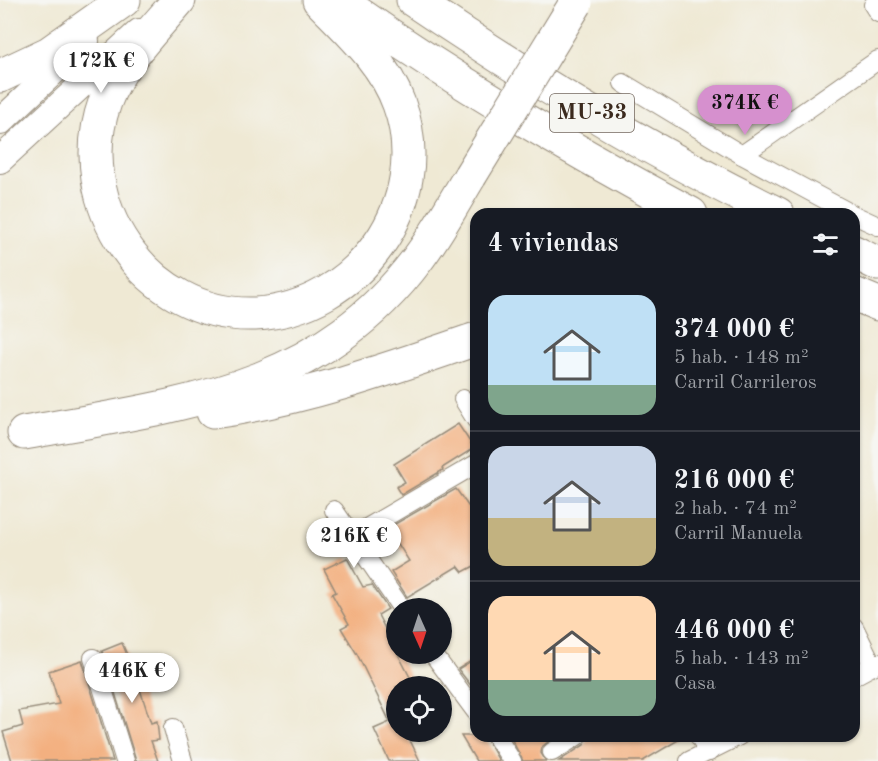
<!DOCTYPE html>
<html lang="es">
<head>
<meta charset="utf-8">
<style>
	:root { --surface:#171b24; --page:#20242c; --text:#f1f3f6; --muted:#9ea1a6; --line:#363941; --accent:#d690ce }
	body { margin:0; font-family:"Old Standard TT",serif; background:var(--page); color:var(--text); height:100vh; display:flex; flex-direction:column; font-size:22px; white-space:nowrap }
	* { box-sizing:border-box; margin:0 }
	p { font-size:20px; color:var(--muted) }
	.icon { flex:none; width:33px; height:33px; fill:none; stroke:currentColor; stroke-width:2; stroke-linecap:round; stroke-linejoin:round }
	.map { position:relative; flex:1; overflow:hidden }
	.panel { position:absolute; left:470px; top:208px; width:390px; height:534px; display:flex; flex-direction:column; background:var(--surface); border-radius:18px; box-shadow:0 2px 4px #0004 }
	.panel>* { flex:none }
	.needle { width:39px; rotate:177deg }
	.fabs { position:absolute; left:386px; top:598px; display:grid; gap:12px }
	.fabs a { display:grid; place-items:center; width:66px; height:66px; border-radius:50%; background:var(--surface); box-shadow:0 2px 4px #0004; font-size:30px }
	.price { position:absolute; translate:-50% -51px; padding:0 14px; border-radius:21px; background:#fff; color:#222; font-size:20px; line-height:39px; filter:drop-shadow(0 2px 3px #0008) }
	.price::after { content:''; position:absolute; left:50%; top:36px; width:18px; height:14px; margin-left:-9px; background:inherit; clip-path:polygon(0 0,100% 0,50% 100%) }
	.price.current { background:var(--accent); color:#111 }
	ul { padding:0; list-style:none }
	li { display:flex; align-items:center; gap:18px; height:150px; padding:0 18px }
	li+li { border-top:2px solid var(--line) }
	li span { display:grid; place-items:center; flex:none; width:168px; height:120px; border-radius:18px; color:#555 }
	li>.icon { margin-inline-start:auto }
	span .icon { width:72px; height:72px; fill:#fffc; stroke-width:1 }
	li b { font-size:26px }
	h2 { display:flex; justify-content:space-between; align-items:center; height:72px; padding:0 18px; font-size:26px }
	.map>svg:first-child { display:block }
	.building { fill:#f3b080 }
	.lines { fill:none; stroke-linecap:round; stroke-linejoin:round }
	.street-casing { stroke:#958a79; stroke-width:20 }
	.secondary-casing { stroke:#958a79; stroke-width:28 }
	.highway-casing { stroke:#958a79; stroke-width:35 }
	.street { stroke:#fff; stroke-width:18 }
	.secondary { stroke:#fff; stroke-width:26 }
	.highway { stroke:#fff; stroke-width:33 }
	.highway-bridge-casing { stroke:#958a79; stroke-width:35; stroke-linecap:butt }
	.highway-bridge { stroke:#fff; stroke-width:33 }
	.labels { text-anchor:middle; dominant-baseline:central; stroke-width:4.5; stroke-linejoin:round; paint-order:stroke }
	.shield { fill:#f6f6f2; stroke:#73675e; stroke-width:1.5 }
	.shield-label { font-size:22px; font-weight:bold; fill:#3b2a1e }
</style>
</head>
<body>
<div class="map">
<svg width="878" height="761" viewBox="0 0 878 761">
	<rect width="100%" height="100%" fill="#f6f6f2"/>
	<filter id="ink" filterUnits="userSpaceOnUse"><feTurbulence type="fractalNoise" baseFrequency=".0167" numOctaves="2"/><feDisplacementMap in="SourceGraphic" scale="12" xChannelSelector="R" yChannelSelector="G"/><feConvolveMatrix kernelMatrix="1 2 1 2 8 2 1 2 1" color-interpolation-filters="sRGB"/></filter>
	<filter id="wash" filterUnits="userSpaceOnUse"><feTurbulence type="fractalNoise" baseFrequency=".008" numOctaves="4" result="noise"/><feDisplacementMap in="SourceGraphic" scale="24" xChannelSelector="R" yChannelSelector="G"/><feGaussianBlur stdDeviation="1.35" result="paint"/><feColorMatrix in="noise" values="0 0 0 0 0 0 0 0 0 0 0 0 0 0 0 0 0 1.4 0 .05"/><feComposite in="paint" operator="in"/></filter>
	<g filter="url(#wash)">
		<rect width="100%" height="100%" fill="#efe9d4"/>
		<g id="blocks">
			<g class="building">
				<path d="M458 424 474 448 442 468 443 470 401 495 396 487 405 482 394 464Z"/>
				<path d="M456 489 476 517V565L463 572 458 566 407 597 391 572 409 561 388 528Z"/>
				<path d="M347 558 363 587 372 585 388 609 378 615 415 687H396V732H406L420 761H389L374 729 390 722 357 654 341 628 349 624 332 594 336 592 324 569Z"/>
				<path d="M122 643 134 671 151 723 157 721 159 740 151 741 158 761H136L102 651Z"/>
				<path d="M476 658V692L458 669Z"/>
				<path d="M82 660 113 761H12L3 732 23 726 19 711 59 704 49 671Z"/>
				<path d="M461 736H485L499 761H476Z"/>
				<path d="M510 736H555L542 747 541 753 546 761H523Z"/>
				<path d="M588 736H685L643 761H559L584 745Z"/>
			</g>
		</g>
	</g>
	<g filter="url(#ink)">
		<use href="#blocks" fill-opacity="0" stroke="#958a79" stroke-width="1.5"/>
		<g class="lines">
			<defs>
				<g id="street">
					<path d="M878 2 873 5 878 13"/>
					<path d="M623 83 742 155 852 214"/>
					<path d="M742 155 878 60"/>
					<path d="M854 215 878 226"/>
					<path d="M463 399 476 420"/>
					<path d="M334 510 402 609"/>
					<path d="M353 536 476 464"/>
					<path d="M854 627 873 666"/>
					<path d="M433 654 476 712"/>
					<path d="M93 658 125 761"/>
					<path d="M854 676 878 663"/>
					<path d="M173 728 183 761"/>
					<path d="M496 736 512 761"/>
					<path d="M699 736 709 752"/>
					<path d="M552 752 577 736"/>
					<path d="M689 761 739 736"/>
				</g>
				<g id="secondary">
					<path d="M0 122 86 41"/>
					<path d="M0 160 139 32"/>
				</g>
				<g id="highway">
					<path d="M179 0C153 31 119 64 105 102 69 202 146 318 255 314 358 309 435 202 399 104 384 62 349 31 319 0"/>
					<path d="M339 0C452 80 570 149 691 214"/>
					<path d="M413 0C530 79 652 152 778 214"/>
					<path d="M0 76 49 53 124 0"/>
					<path d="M854 252 878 264"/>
					<path d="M854 294 878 304"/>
					<path d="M213 412C304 399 389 369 476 339"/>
					<path d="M24 433C176 405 316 394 417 260 437 234 453 204 470 176"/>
				</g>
			</defs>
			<use href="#street" class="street-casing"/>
			<use href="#secondary" class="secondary-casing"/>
			<use href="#highway" class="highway-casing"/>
			<use href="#street" class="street"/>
			<use href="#secondary" class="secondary"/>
			<use href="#highway" class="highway"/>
			<defs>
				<path id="highway-bridge" d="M470 176 576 3"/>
			</defs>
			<use href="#highway-bridge" class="highway-bridge-casing"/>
			<use href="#highway-bridge" class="highway-bridge"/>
		</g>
	</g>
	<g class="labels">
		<rect class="shield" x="550" y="94" width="84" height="38" rx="4.5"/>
		<g class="shield-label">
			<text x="592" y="113">MU-33</text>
		</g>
	</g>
</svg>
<div class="fabs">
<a><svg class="needle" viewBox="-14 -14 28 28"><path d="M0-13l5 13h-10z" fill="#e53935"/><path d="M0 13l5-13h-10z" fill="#9ea1a6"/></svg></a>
<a><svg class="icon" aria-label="locate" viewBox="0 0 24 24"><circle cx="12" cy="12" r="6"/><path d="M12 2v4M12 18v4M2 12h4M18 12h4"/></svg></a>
</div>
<b class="price" style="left:101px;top:94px">172K €</b>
<b class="price current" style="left:745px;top:136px">374K €</b>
<b class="price" style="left:354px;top:569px">216K €</b>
<b class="price" style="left:132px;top:704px">446K €</b>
<section class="panel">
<h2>4 viviendas<svg class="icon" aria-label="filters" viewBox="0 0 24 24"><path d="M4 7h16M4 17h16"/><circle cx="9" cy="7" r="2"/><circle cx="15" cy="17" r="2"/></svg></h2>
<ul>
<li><span style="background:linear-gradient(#bfe0f5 75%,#7fa58c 0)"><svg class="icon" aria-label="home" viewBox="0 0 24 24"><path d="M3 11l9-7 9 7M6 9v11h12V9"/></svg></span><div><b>374 000 €</b><p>5 hab. · 148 m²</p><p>Carril Carrileros</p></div></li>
<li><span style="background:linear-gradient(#c9d6e8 60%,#c2b280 0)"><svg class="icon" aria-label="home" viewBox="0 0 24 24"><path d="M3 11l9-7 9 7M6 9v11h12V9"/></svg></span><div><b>216 000 €</b><p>2 hab. · 74 m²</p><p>Carril Manuela</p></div></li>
<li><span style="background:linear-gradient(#ffd9b3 70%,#7fa58c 0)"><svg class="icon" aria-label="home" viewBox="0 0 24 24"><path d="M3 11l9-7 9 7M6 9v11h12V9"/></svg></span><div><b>446 000 €</b><p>5 hab. · 143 m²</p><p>Casa</p></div></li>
</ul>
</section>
</div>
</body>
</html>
